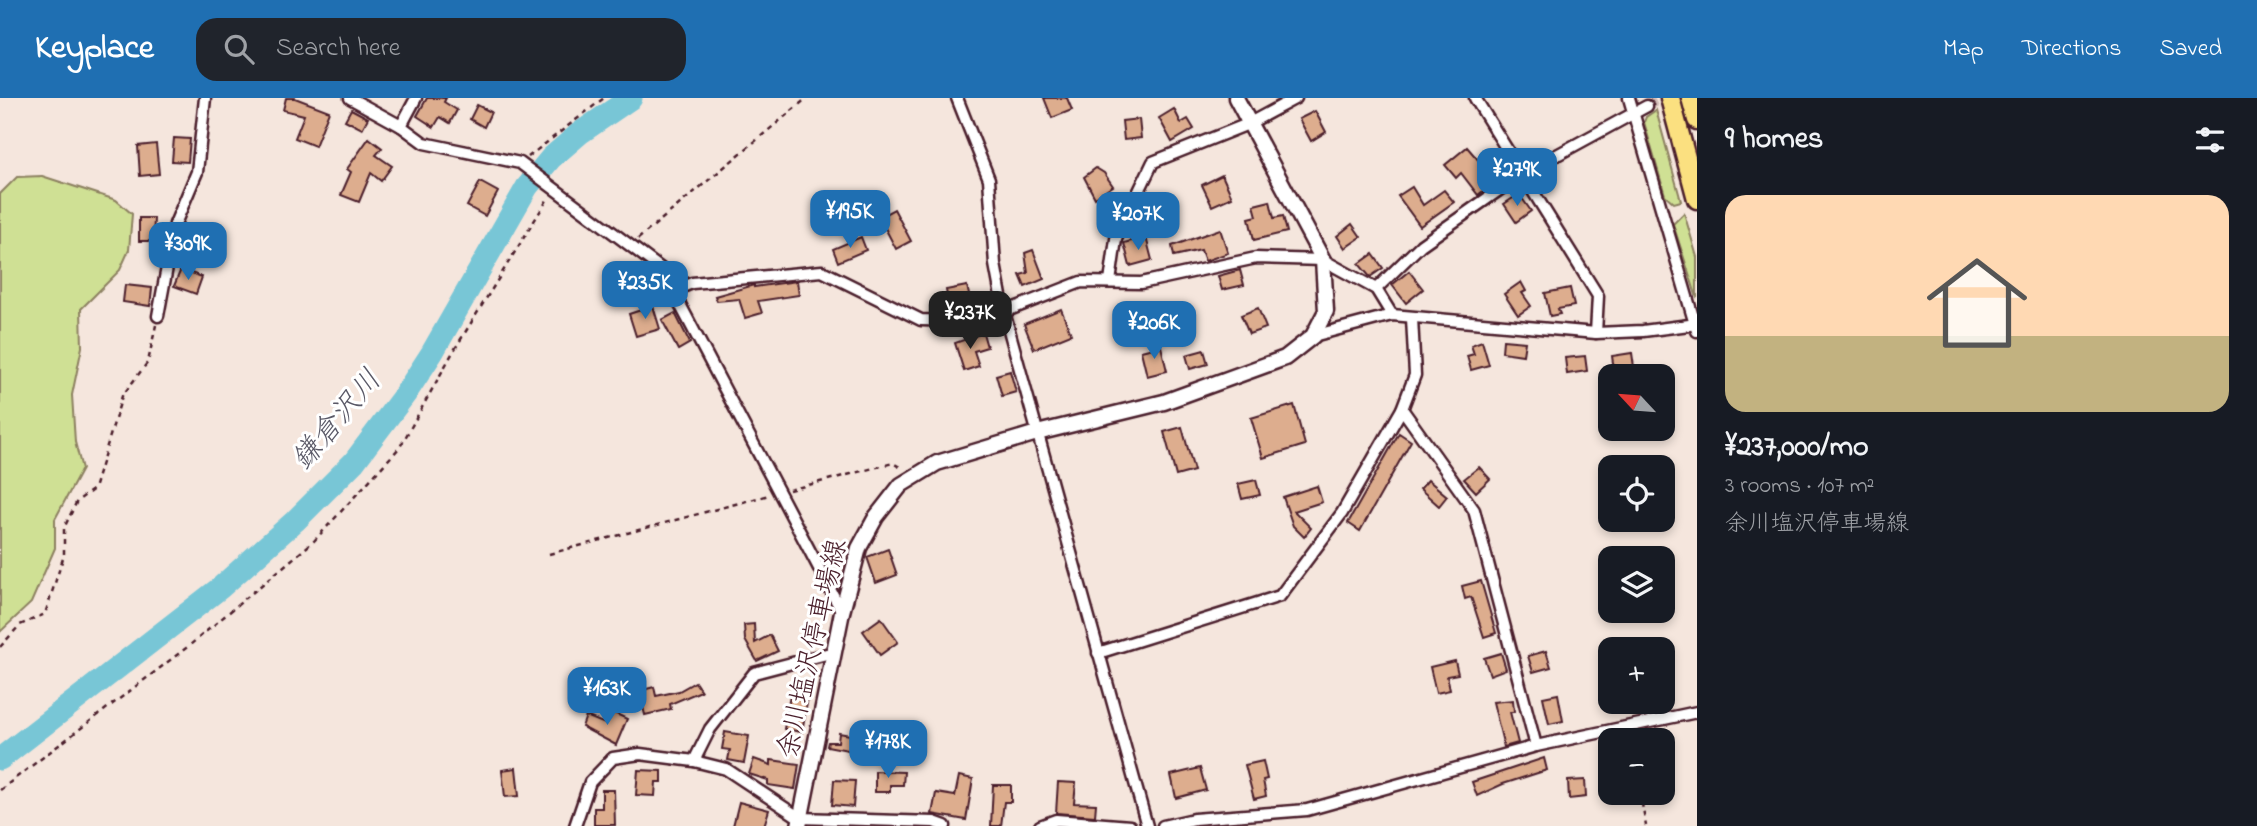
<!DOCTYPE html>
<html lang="en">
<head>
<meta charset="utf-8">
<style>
	:root { --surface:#171b24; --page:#20242c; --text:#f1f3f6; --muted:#9ea1a6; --accent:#1f6fb2 }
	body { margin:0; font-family:"Indie Flower","Klee One",sans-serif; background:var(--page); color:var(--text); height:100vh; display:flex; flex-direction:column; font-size:26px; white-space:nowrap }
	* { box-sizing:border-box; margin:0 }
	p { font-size:23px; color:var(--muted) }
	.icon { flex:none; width:38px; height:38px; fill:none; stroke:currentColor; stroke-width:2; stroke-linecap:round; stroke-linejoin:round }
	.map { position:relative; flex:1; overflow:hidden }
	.sheet { display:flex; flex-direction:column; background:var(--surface); width:560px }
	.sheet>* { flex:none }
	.needle { width:46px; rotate:296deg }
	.buttons { position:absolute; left:1598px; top:266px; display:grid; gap:14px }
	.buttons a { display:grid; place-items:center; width:77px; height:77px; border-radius:14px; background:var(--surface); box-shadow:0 4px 10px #0003; font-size:35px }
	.price { position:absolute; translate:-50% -60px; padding:0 16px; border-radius:14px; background:var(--accent); color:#fff; font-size:23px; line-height:46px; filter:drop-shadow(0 2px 4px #0008) }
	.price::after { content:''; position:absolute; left:50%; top:42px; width:21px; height:16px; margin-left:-10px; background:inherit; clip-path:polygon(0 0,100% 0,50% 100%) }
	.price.selected { background:#222; color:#fff }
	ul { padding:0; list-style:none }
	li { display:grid; align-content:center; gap:14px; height:371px; padding:0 28px }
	li span { display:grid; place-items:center; height:217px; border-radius:21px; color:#555 }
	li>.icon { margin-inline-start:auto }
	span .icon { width:126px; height:126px; fill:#fffc; stroke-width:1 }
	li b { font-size:30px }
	h2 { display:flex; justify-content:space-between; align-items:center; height:84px; padding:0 28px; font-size:30px }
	header { display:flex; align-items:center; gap:42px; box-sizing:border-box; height:98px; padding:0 35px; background:var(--accent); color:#fff }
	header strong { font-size:33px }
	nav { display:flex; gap:38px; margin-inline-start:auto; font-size:24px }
	.search { width:490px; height:63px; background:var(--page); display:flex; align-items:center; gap:18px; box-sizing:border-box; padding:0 24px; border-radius:21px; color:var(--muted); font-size:26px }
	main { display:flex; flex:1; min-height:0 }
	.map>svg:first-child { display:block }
	.green { fill:#cfe094; stroke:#8c8060; stroke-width:2 }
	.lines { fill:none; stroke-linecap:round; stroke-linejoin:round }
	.river { stroke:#78c6d6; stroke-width:23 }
	.building { fill:#ddad8e; stroke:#4a1f2b; stroke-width:2 }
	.street-tunnel { stroke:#d3beb9; stroke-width:10; stroke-dasharray:10 5; stroke-linecap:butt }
	.street-casing { stroke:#4a1f2b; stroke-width:15 }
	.secondary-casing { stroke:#4a1f2b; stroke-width:19 }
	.highway-casing { stroke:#4a1f2b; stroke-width:23 }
	.path { stroke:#4a1f2b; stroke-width:2.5; stroke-dasharray:5 5; stroke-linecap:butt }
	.street { stroke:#fff; stroke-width:10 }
	.secondary { stroke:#fff; stroke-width:14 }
	.highway { stroke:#fbe080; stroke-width:18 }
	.labels { text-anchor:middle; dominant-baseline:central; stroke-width:6; stroke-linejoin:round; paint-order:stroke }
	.street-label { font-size:28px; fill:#4a1f2b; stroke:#fff }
	.water-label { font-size:30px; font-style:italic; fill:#5a5967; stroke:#fff }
</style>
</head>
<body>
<header>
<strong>Keyplace</strong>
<div class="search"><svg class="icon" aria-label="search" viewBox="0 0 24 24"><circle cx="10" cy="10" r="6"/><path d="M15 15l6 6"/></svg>Search here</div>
<nav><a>Map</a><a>Directions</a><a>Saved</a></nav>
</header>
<main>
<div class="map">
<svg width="1697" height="728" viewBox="0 0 1697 728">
	<rect width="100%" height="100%" fill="#f5e6dd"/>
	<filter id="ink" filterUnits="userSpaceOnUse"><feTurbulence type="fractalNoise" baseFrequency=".0143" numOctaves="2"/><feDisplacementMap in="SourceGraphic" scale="14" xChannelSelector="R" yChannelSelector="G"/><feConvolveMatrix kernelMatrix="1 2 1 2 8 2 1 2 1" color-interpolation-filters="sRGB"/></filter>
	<g filter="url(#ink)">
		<g class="green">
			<path d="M1656 12 1681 103 1674 105 1665 97 1644 24 1646 19Z"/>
			<path d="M42 78 116 102 132 116 129 152 120 172 81 211 82 249 72 297 75 344 82 371 55 421V450L31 505 0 534V96L17 79Z"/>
			<path d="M1684 115 1697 159V200L1673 126Z"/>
		</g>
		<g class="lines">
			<path class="river" d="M0 661 220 490 295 423 354 364 406 295 432 255 527 89 551 60 580 35 631 0"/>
		</g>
		<g class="building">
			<path d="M286 0H295L329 13 315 48 295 40 304 17 283 12Z"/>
			<path d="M427 0H446L444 4 457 12 450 25 440 19 434 29 417 18Z"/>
			<path d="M1044 0H1067L1072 12 1052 20Z"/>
			<path d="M477 7 491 14 484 29 470 21Z"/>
			<path d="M351 11 368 20 362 31 345 22Z"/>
			<path d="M1174 11 1181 25 1188 21 1194 31 1172 44 1159 20Z"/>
			<path d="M1315 13 1326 34 1311 43 1299 21Z"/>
			<path d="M1139 21 1141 40 1124 42 1122 23Z"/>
			<path d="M174 40 190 41 188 64 172 63Z"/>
			<path d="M369 40 382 50 376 57 392 68 381 83 371 75 359 104 341 97 351 74 347 71Z"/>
			<path d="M156 46 159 76 140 78 138 48Z"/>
			<path d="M1467 49 1486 71 1493 66 1502 78 1478 97 1461 75 1456 80 1445 67Z"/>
			<path d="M1096 70 1104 75 1113 88 1095 100 1084 79Z"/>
			<path d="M1222 77 1232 99 1212 108 1202 87Z"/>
			<path d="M480 84 498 94 485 118 467 108Z"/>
			<path d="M1412 89 1423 107 1444 92 1454 104 1420 128 1398 98Z"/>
			<path d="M1519 96 1531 113 1516 124 1504 106Z"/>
			<path d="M1270 103 1274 120 1283 118 1287 134 1254 142 1249 120 1257 118 1254 107Z"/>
			<path d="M894 111 911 143 896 151 885 130 875 134 870 124Z"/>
			<path d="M139 120H154L153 143H139Z"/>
			<path d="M1352 126 1361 139 1345 150 1337 138Z"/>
			<path d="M1220 131 1228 155 1205 163 1201 152 1174 158 1172 148Z"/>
			<path d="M861 139 866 152 838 164 833 151Z"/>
			<path d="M1146 139 1152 162 1130 168 1124 145Z"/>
			<path d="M1033 152 1044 181 1025 189 1020 177 1028 175 1025 155Z"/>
			<path d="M1373 156 1383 170 1370 179 1359 166Z"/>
			<path d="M181 171 202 179 196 196 174 188Z"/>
			<path d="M1240 172 1244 187 1222 192 1218 178Z"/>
			<path d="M1409 173 1423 191 1406 205 1392 187Z"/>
			<path d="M797 183 799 197 758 203 762 215 745 220 739 201 717 203 715 198 754 187V189Z"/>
			<path d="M1521 184 1526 193 1522 195 1531 208 1518 217 1504 196Z"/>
			<path d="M125 187 152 190 150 208 123 204Z"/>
			<path d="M967 188 972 210 950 214 946 192Z"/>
			<path d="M1570 190 1574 208 1558 211 1560 216 1550 218 1545 195Z"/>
			<path d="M653 208 660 231 636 238 629 216Z"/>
			<path d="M1258 210 1266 230 1249 236 1241 217Z"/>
			<path d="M1061 211 1071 236 1034 251 1024 226Z"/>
			<path d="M675 215 690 245 678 252 662 222Z"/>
			<path d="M983 235 987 249 974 253 979 268 964 273 955 245Z"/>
			<path d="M1503 242 1525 244 1523 257 1502 254Z"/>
			<path d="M1482 243 1489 267 1471 272 1467 258 1474 256 1471 247Z"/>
			<path d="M1161 248 1167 273 1147 278 1141 253Z"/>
			<path d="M1204 252 1208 266 1190 271 1186 257Z"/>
			<path d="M1632 255 1634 269 1614 272 1612 258Z"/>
			<path d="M1585 258 1587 273 1567 276 1565 260Z"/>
			<path d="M1010 273 1016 294 1002 298 996 277Z"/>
			<path d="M1294 307 1305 347 1263 360 1251 320Z"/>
			<path d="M1182 329 1194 373 1176 378 1164 334Z"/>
			<path d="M1399 335 1411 343 1360 433 1348 425Z"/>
			<path d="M1479 369 1490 381 1476 394 1464 381Z"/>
			<path d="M1256 382 1260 397 1242 401 1238 386Z"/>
			<path d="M1428 382 1447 398 1439 408 1420 391Z"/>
			<path d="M1317 388 1322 404 1294 413 1311 430 1304 439 1293 428 1283 399Z"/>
			<path d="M888 451 897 477 876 485 867 459Z"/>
			<path d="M1481 483 1496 535 1484 539 1471 499 1465 501 1462 488Z"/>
			<path d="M881 520 898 544 880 557 863 533Z"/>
			<path d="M754 526 755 545 770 537 778 553 757 563 745 542 744 527Z"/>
			<path d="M1546 553 1551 569 1533 574 1528 558Z"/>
			<path d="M1501 555 1506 571 1490 577 1484 560Z"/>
			<path d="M1455 563 1458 576 1447 578 1450 592 1436 595 1430 569Z"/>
			<path d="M695 584 701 593 670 606 671 611 645 617 639 593 654 589 656 598 679 593Z"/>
			<path d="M1558 596 1563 623 1549 626 1543 599Z"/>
			<path d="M790 597 808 599 802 634 784 631Z"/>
			<path d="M1513 602 1514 614H1510L1518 645 1504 649 1493 604Z"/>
			<path d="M610 613 627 621 616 647 582 629 586 618 605 626Z"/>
			<path d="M725 634 749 638 744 665 728 662 730 652 722 651Z"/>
			<path d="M839 635 856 638 855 643H882V652L853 653 827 648 828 644H838Z"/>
			<path d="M1544 660 1547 672 1503 686 1477 698 1472 684Z"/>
			<path d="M754 661 771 667V662L799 666 795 691 768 687V682L749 676Z"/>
			<path d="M1263 663 1267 681 1263 682 1266 698 1254 701 1245 667Z"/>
			<path d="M516 670 519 698 505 699 502 672Z"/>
			<path d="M1200 670 1206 692 1176 700 1171 677Z"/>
			<path d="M638 672 662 673V684H656L655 698 636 697Z"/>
			<path d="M875 673 904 674 903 687H890V694H875Z"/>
			<path d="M959 678 973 681 966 722 932 716 936 695 955 698Z"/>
			<path d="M834 682 855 683 853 709 832 707Z"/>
			<path d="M1585 682 1586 699 1569 701 1568 683Z"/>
			<path d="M1058 684 1076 685 1074 705 1096 706 1095 718 1056 715Z"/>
			<path d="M993 687H1011V704H1004L1001 728H991Z"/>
			<path d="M602 692H614L615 727H594V710H602Z"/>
			<path d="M739 704 769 712 764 728H733Z"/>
		</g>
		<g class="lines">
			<path class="street-tunnel" d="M1647 8 1664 0"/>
			<defs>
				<g id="street">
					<path d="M350 0 401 28 424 45 520 65 668 176 673 193 842 514"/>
					<path d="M957 0 989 81 995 166 1004 214 1147 728"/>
					<path d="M1475 0 1598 198 1596 235"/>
					<path d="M1629 0 1697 233"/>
					<path d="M401 28 416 0"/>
					<path d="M1110 184 1116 141 1153 64 1248 26 1296 0"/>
					<path d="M1376 191 1421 147 1522 76 1647 8"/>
					<path d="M673 193 692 185 822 173 921 222 959 223 1004 214 1081 184 1141 185 1256 160 1323 162 1376 191 1392 217"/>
					<path d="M158 218 175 126 197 74 205 0"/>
					<path d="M1313 238 1392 217 1596 235 1643 233 1697 226"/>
					<path d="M1402 311 1474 412 1536 648"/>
					<path d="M1098 555 1280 498 1342 415 1402 311 1415 277 1412 220"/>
					<path d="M694 663 710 631 754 575 834 554"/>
					<path d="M575 728 590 684 613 660 640 656 694 663 726 671 800 720 934 724 945 728"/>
					<path d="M1040 728 1056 722 1130 728"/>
					<path d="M1163 728 1194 721 1307 712 1536 648 1697 614"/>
				</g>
				<path id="secondary" d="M799 728 842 514 859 450 876 419 901 387 937 365 1037 335 1164 304 1285 260 1313 238 1326 213 1323 162 1236 0"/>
				<g id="highway">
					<path d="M1670 0 1697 101"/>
					<path d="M1691 0 1697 22"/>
				</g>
			</defs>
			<use href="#street" class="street-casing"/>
			<use href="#secondary" class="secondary-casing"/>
			<use href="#highway" class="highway-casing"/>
			<g class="path">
				<path d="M528 59 604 0"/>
				<path d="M638 141 807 0"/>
				<path d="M789 392 893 365 903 371"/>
				<path d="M549 456 769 397"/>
				<path d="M0 549 20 527 45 516 64 457V430L77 403 94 391 122 298 148 264 156 227"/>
				<path d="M0 692 190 547 314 443 400 349 453 254 549 99"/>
				<path d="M1640 695 1646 728"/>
			</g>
			<use href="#street" class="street"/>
			<use href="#secondary" class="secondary"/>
			<use href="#highway" class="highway"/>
		</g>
	</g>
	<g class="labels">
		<g class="street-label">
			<text transform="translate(814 551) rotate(-77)">余川塩沢停車場線</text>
		</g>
		<g class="water-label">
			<text transform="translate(338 323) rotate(-50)">鎌倉沢川</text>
		</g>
	</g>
</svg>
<div class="buttons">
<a><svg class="needle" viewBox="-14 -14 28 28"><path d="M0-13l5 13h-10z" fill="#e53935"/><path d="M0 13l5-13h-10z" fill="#9ea1a6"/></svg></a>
<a><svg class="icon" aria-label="locate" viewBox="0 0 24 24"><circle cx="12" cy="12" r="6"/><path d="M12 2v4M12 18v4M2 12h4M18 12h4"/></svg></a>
<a><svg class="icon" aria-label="layers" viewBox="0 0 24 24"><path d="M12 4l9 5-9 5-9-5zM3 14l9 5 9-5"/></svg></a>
<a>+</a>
<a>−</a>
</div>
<b class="price" style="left:1517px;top:110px">¥279K</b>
<b class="price" style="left:850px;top:152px">¥195K</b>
<b class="price" style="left:1138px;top:154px">¥207K</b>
<b class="price" style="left:188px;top:184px">¥309K</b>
<b class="price" style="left:645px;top:223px">¥235K</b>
<b class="price selected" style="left:970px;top:253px">¥237K</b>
<b class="price" style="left:1154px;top:263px">¥206K</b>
<b class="price" style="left:607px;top:629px">¥163K</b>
<b class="price" style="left:888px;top:682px">¥178K</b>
</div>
<section class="sheet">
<h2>9 homes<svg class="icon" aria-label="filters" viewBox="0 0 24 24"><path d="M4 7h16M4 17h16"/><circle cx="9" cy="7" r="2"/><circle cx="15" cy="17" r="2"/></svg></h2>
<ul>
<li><span style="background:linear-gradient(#ffd9b3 65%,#c2b280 0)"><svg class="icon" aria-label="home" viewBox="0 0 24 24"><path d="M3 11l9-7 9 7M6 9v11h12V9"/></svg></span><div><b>¥237,000/mo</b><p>3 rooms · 107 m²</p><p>余川塩沢停車場線</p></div></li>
</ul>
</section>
</main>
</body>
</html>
